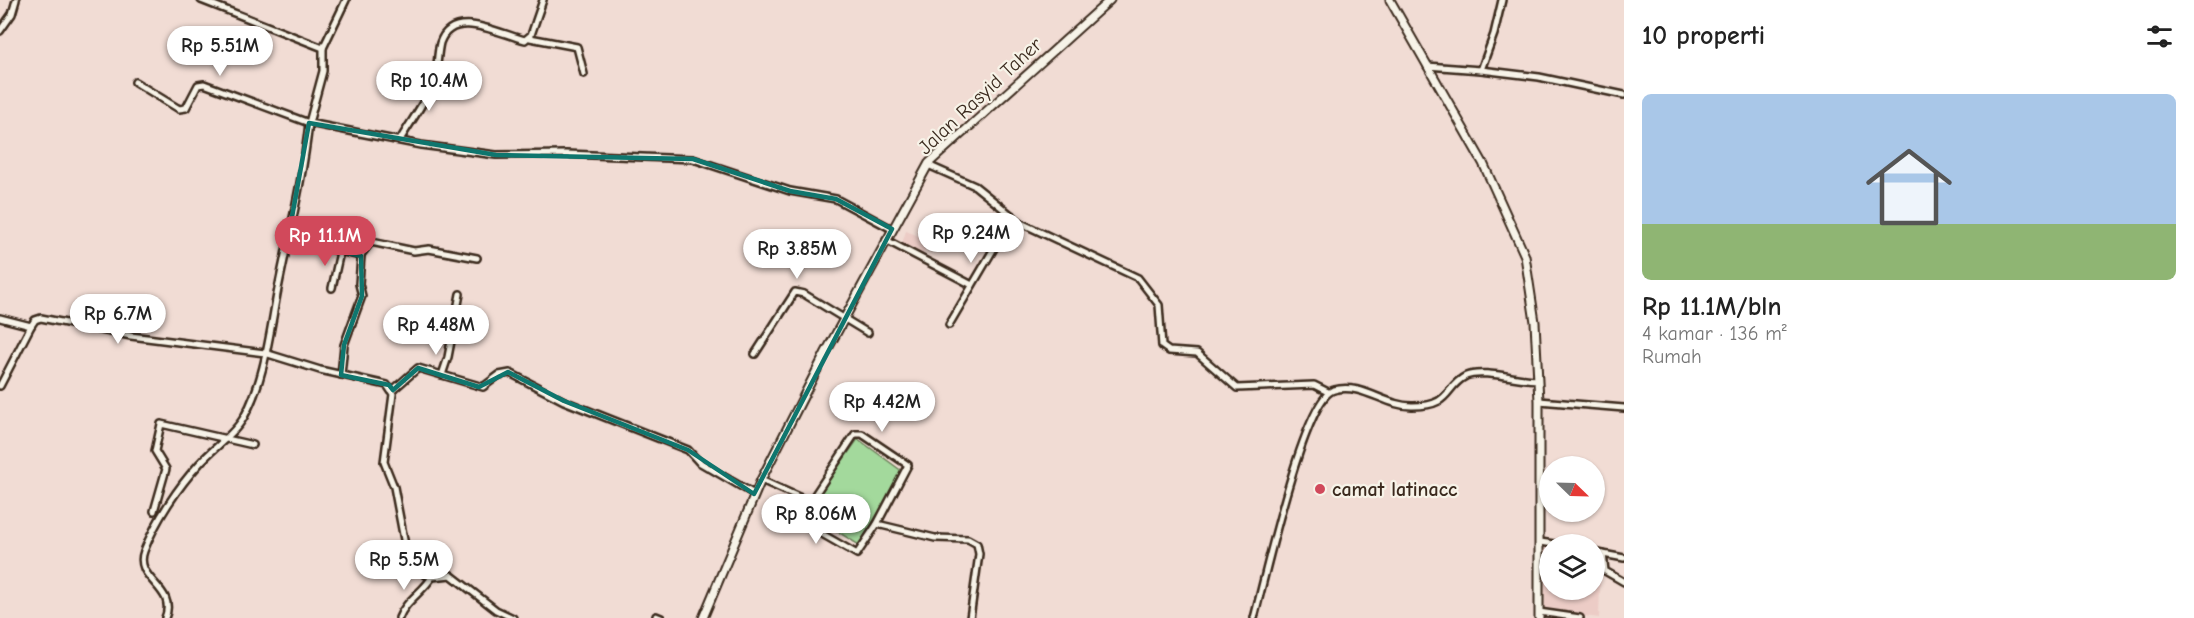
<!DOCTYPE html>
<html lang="id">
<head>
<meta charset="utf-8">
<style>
	:root { --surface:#fff; --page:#f6f6f6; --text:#222; --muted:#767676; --line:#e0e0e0; --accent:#d1495b }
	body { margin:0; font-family:"Comic Neue",sans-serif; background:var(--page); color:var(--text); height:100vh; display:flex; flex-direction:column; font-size:22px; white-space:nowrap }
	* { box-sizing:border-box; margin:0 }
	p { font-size:20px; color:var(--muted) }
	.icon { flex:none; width:33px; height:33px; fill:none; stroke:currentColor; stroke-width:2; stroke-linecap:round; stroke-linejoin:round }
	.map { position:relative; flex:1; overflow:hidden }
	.details { display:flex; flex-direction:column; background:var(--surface); width:570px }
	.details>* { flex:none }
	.needle { width:39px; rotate:113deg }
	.tools { position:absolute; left:1539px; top:456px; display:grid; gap:12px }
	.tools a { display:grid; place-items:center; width:66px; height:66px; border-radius:50%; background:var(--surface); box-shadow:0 2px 4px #0004; font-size:30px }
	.price { position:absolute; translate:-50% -51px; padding:0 14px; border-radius:21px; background:#fff; color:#222; font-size:20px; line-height:39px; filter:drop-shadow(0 2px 3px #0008) }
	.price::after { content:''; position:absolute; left:50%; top:36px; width:18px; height:14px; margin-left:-9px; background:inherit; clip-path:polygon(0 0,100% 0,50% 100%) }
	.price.current { background:var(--accent); color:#fff }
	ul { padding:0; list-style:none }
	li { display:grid; align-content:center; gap:12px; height:318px; padding:0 18px }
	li+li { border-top:2px solid var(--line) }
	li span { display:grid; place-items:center; height:186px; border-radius:9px; color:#555 }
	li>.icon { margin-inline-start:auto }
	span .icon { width:108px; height:108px; fill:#fffc; stroke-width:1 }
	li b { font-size:26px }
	h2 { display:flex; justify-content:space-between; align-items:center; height:72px; padding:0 18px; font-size:26px }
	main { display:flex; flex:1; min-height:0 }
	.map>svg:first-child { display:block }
	.built { fill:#ecccc6 }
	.green { fill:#a3d99c; stroke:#6f825d; stroke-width:1.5 }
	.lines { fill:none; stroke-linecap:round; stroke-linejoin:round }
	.minor-casing { stroke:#3b2a1e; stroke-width:10 }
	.tertiary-casing { stroke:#3b2a1e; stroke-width:11 }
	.minor { stroke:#f7f3e8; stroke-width:5 }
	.tertiary { stroke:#f7f3e8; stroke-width:7 }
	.marked { fill:none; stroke:#0f766e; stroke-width:4.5; stroke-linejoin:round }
	.poi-dot { fill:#d1495b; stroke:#f7f3e8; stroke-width:2 }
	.labels { text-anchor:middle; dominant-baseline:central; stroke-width:4.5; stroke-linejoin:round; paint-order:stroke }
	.street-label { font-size:20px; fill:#3b2a1e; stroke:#f7f3e8 }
	.poi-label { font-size:20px; font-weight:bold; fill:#3b2a1e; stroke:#f7f3e8; text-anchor:start }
</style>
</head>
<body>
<main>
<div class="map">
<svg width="1624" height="618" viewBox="0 0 1624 618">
	<rect width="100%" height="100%" fill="#f1dcd4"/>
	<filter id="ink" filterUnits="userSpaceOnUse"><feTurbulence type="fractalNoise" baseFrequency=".0167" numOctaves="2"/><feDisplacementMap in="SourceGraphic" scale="12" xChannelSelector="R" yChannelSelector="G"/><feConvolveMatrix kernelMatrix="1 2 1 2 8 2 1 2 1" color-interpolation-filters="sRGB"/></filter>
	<g filter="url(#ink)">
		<g class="built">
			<path d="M906 231 929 240 921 259 899 253Z"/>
			<path d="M1542 545 1549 547 1550 590H1594L1595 554 1601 555 1599 618 1542 610Z"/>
		</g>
		<path class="green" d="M858 439 903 472 859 545 806 512Z"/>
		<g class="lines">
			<defs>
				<g id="minor">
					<path d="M0 31 12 14 16 0"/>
					<path d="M530 38 577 47 584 74"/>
					<path d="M323 48 346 0"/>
					<path d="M1427 66 1481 70 1494 34 1502 0"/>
					<path d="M1481 70 1539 77 1624 95"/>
					<path d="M135 82 179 109 186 108 198 85 204 84 309 123 323 71V48L201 0"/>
					<path d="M400 140C411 121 427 100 434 80 438 68 437 55 440 43 452 7 500 34 525 40L531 35 543 0"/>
					<path d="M928 165 975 186 1021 223 1138 278 1159 305 1162 346 1169 351 1197 353 1237 388 1314 385 1328 392"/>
					<path d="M288 239 360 256 371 242 414 251 429 249 477 258"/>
					<path d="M886 240 972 285"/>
					<path d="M332 288 340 252"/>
					<path d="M0 318 31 326"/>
					<path d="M949 325 1013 216"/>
					<path d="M755 354 795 292 804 294 868 333"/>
					<path d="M341 375 344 345 362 296 359 284 361 256"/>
					<path d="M442 375 483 387 499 375 510 373 564 401 688 450 699 462 754 494"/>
					<path d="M0 386 31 326 35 320 41 318 131 336 265 353 320 370 387 385 393 394 384 462 394 487 405 545 415 565 426 575 432 577 451 575 496 610 513 618"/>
					<path d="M393 390 418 368 442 375 448 357 460 294"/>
					<path d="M1539 401 1624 408"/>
					<path d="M761 480 810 502 802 516 803 523 857 554 877 524 908 465 862 434H855L810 502"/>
					<path d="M154 511 166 469 155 451 161 424 253 445"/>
					<path d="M877 524 935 538 968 539 977 544 979 554 970 618"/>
					<path d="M1540 542 1554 544"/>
					<path d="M1594 552 1603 554 1605 571 1624 582"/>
					<path d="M1603 554 1624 558"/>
					<path d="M1539 612 1580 618"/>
					<path d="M656 616 661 618"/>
					<path d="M165 618C178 587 133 580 144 551 156 520 178 487 200 463 213 448 235 434 244 417 265 380 270 330 278 289 289 234 303 179 309 123L421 145 496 155 566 154 693 159 790 191 836 199 892 229"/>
					<path d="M399 618C405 601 423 592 432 577"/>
					<path d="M1254 618C1264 582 1304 397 1334 390 1362 382 1386 407 1413 406 1452 406 1444 387 1466 376 1482 369 1519 380 1538 380"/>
				</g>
				<g id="tertiary">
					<path d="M1390 0 1483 163 1525 256 1535 322 1539 401V618"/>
					<path d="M703 618 761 480 825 354 929 163 1110 0"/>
				</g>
			</defs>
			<use href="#minor" class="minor-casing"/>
			<use href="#tertiary" class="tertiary-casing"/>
			<use href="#minor" class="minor"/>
			<use href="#tertiary" class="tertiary"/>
		</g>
	</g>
	<path class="marked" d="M309 123 496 155 693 159 790 191 836 199 892 229 754 494 688 450 564 401 508 372 479 387 418 368 393 390 389 385 341 375 344 345 362 296 361 256 288 239Z"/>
	<circle class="poi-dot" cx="1320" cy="489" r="6"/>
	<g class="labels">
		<g class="street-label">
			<text transform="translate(980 96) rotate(-43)">Jalan Rasyid Taher</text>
		</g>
		<g class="poi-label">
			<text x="1332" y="489">camat latinacc</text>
		</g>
	</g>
</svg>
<div class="tools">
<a><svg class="needle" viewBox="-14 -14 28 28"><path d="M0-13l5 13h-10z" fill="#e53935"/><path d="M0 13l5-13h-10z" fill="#767676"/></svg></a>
<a><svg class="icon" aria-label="layers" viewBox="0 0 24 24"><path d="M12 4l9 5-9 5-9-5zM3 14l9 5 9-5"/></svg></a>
</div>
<b class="price" style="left:220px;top:77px">Rp 5.51M</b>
<b class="price" style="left:429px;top:112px">Rp 10.4M</b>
<b class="price" style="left:971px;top:264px">Rp 9.24M</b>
<b class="price current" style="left:325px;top:267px">Rp 11.1M</b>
<b class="price" style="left:797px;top:280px">Rp 3.85M</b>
<b class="price" style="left:118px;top:345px">Rp 6.7M</b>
<b class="price" style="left:436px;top:356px">Rp 4.48M</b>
<b class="price" style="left:882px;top:433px">Rp 4.42M</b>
<b class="price" style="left:816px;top:545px">Rp 8.06M</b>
<b class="price" style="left:404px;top:591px">Rp 5.5M</b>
</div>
<section class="details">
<h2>10 properti<svg class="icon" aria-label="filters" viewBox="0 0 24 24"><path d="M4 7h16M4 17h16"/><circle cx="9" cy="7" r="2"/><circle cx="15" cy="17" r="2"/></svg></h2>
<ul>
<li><span style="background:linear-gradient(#a9c7e8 70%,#8fb573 0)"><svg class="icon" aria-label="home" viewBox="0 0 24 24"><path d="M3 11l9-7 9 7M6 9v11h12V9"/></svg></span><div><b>Rp 11.1M/bln</b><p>4 kamar · 136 m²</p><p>Rumah</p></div></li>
</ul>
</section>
</main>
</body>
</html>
